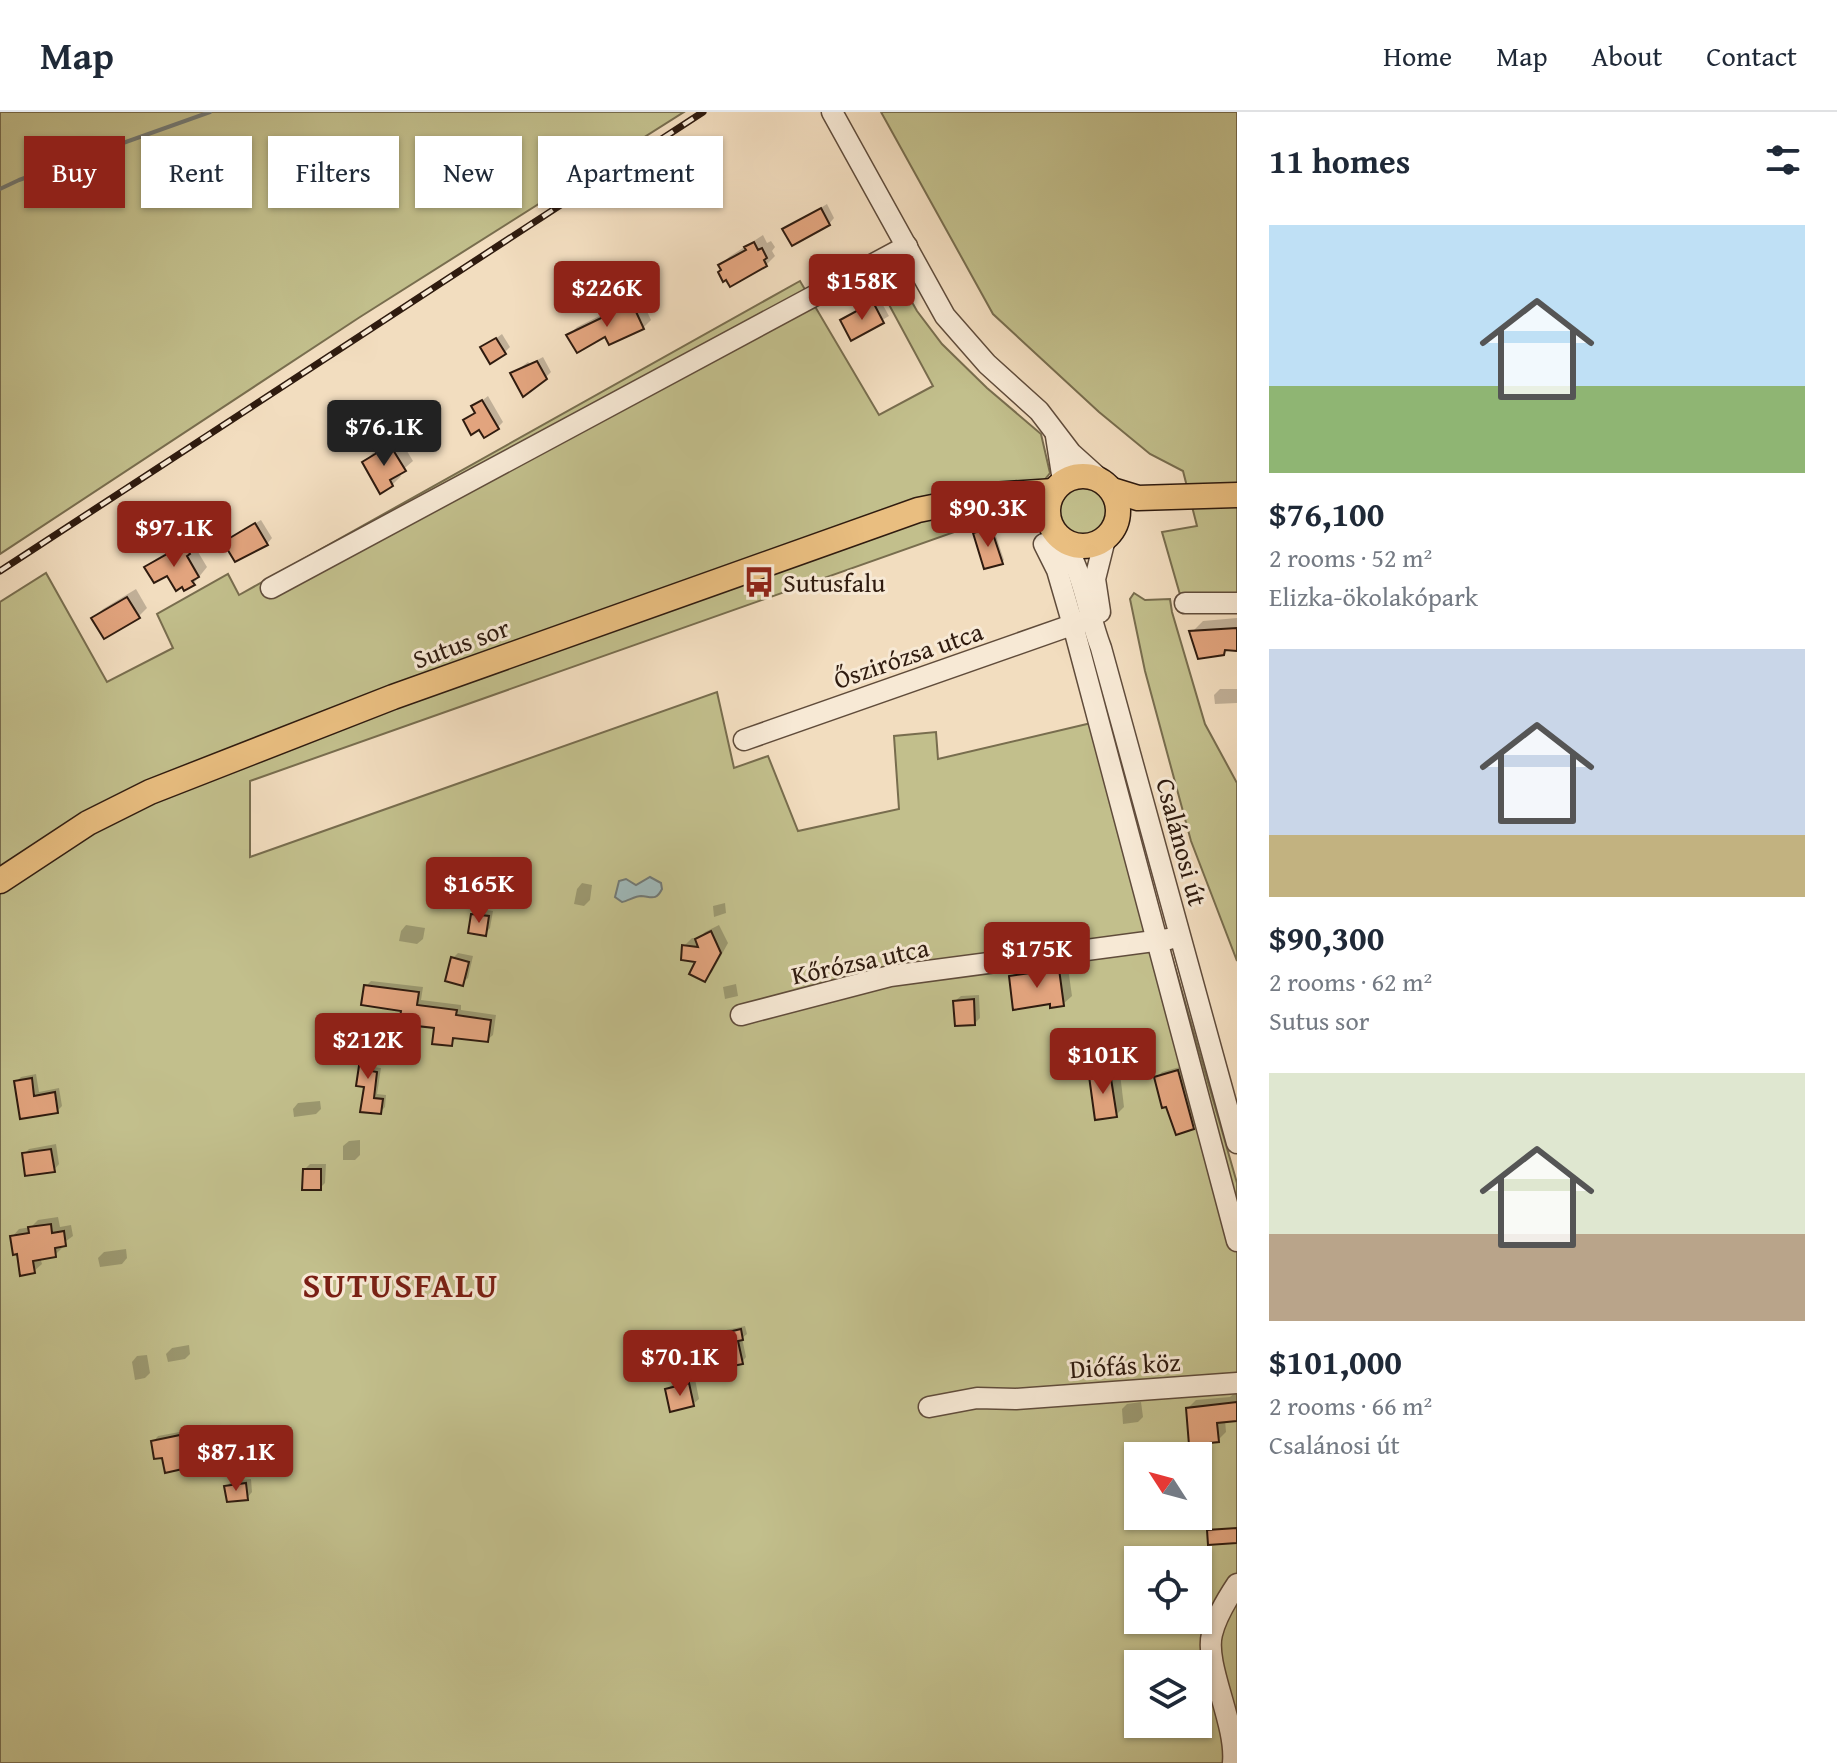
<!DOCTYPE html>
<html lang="en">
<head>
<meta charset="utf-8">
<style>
	:root { --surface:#fff; --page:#f6f6f7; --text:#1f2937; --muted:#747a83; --line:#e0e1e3; --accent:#8f2418 }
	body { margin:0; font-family:"Gentium Book Plus",serif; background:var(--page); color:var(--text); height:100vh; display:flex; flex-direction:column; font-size:30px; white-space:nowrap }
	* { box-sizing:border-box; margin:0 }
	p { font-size:26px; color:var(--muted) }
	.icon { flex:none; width:44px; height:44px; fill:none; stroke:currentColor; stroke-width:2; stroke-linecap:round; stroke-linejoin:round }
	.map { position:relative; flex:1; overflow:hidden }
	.side { display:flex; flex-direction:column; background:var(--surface); width:600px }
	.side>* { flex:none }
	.top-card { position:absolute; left:24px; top:24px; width:760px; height:72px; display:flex; gap:16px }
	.needle { width:52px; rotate:306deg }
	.buttons { position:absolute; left:1124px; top:1330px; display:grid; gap:16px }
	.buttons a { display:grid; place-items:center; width:88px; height:88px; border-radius:0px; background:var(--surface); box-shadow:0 2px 6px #0004; font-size:40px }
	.price { position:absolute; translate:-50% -68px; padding:0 18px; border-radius:8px; background:var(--accent); color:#fff; font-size:26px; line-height:52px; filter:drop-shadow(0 2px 4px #0008) }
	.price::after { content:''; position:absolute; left:50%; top:48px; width:24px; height:18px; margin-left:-12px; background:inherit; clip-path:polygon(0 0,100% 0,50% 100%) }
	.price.current { background:#222; color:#fff }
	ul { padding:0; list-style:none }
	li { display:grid; align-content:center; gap:16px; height:424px; padding:0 32px }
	li span { display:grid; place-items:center; height:248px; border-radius:0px; color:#555 }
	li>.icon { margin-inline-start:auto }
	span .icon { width:144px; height:144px; fill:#fffc; stroke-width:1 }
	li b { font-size:34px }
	h2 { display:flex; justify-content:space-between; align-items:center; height:96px; padding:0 32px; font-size:34px }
	.pill { padding:0 28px; border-radius:0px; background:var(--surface); box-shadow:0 2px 6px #0004; font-size:28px; line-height:72px }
	.pill.current { background:var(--accent); color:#fff }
	header { display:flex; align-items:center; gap:48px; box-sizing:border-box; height:112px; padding:0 40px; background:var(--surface); border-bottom:2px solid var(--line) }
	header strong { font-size:38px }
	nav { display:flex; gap:44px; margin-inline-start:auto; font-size:28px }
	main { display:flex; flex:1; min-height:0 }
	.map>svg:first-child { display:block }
	.green { fill:#c2bf8c; stroke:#786d4e; stroke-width:2; fill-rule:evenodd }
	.water { fill:#9fbabb; stroke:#727a76; stroke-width:2 }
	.shadow { fill:#0003 }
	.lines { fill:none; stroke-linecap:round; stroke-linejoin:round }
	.stream { stroke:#727a76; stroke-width:4 }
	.building { fill:#e2a47e; stroke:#2f1b0f; stroke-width:2 }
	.minor-casing { stroke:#604c3b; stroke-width:23 }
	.major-casing { stroke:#2f1b0f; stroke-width:27 }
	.minor { stroke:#f7e9d5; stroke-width:20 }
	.major { stroke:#e9be80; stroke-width:24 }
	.rail-casing { stroke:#2f1b0f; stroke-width:7 }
	.rail { stroke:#f7e9d5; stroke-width:4; stroke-dasharray:12; stroke-linecap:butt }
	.labels { text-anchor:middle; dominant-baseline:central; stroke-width:6; stroke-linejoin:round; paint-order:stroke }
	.poi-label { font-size:26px; fill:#2f1b0f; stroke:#f7e9d5; text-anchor:start }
	.street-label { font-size:26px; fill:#2f1b0f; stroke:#f7e9d5 }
	.district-label { font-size:34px; font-weight:bold; letter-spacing:2px; fill:#7a1f14; stroke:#f7e9d5 }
</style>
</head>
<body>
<header>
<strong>Map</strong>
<nav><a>Home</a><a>Map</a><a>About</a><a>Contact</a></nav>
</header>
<main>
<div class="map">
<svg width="1237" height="1651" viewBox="0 0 1237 1651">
	<rect width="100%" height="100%" fill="#f2ddbf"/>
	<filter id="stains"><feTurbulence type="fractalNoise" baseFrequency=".0025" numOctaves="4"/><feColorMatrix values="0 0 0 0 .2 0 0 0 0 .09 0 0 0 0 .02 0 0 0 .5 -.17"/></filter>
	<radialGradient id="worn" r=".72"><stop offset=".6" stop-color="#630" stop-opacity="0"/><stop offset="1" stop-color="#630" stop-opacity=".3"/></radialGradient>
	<g class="green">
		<path d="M0 0H684L360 205 0 442Z"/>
		<path d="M881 0H1237V498L1185 500 1162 420 1197 414 1183 359 1150 342 1099 300 993 202Z"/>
		<path d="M899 167 917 199 942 232 987 276 1041 322 1050 361 1038 376 982 386 994 406 250 669V745L717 580 734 656 768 644 798 719 899 697 894 624 936 620 938 647 1104 608 1237 1071V1651H0V490L46 461 107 570 173 536 157 502 228 462 239 483 800 169 879 303 933 274 880 176ZM1138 1344H1198V1404H1138ZM1138 1448H1198V1508H1138ZM1138 1552H1198V1612H1138Z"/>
		<circle cx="1083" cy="398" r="27"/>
		<path d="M1134 481 1145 488 1170 487 1172 500 1205 612 1237 671V849L1191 729 1145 559 1130 487Z"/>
	</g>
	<path class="water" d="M650 765 661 771 662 777C656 789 652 785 641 784 635 784 628 789 622 790L615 785 619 769 626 767 636 773Z"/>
	<g class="shadow">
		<path d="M827 92 834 106 829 112 785 118Z"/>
		<path d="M763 123 767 131 771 129 775 135 772 139 775 144 766 153 723 158 721 153 729 145Z"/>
		<path d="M640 184 651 208 643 216 606 222 569 223 577 215Z"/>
		<path d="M879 186 889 204 852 226 842 208Z"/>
		<path d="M502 222 510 235 504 241 483 236Z"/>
		<path d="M543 245 551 260 546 265 512 262 528 250 530 252Z"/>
		<path d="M488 284 503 310 498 315 480 316 465 309 477 300 474 295Z"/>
		<path d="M399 326 413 349 399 361 401 364 392 373 364 350 373 341Z"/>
		<path d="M261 408 272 426 267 432 231 425Z"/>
		<path d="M993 415 1004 448 1002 450 975 422Z"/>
		<path d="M194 424 198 432 195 435 207 455 194 471 147 456 156 447Z"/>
		<path d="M136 477 147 496 138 505 94 506 103 497Z"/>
		<path d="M1237 506V537H1227L1223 541 1192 520 1203 509Z"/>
		<path d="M1220 577H1237V591L1215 592 1214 583Z"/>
		<path d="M582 771 592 773 590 788 584 794 574 792 577 777Z"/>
		<path d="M725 791 726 801 714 805 713 794Z"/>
		<path d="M479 797 493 799 490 816 485 822 473 803Z"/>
		<path d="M406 813 425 816 423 827 417 832 399 829 401 819Z"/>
		<path d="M719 813 728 831 712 860 704 868 698 848 684 834 692 826 698 827 705 820Z"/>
		<path d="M458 841 473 844 468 866 462 871 453 846Z"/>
		<path d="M1067 849 1072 884 1063 892 1051 890 1011 865 1020 856Z"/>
		<path d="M371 869 423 875 421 888 461 893V898L496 903 493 923 487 928 457 924 451 932 436 915 366 874Z"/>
		<path d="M736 872 738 884 725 887 723 875Z"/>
		<path d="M979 883 980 906 975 911 955 889 961 884Z"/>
		<path d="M363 930 377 932 374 955 381 956 377 982 386 983 385 995 380 1000 366 973 359 934Z"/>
		<path d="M1119 953 1124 995 1116 1003 1091 964 1100 955Z"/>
		<path d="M1183 954 1198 1010 1193 1015 1167 992 1156 966 1162 960Z"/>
		<path d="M36 962 39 980 59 976 62 994 57 999 22 1005 16 970 21 965Z"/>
		<path d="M320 989 321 997 316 1002 294 1005 293 997 298 991Z"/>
		<path d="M360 1028V1043L355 1048H343V1034L349 1029Z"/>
		<path d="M56 1032 59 1052 54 1058 24 1042 29 1037Z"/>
		<path d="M310 1052H326L325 1071 320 1076 305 1057Z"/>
		<path d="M58 1105 60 1115 71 1113 73 1124 62 1132 63 1135 55 1143 40 1145 42 1152 34 1159 18 1140 12 1125 19 1117 31 1115 38 1108Z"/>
		<path d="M126 1137 127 1146 122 1152 100 1155 98 1146 104 1140Z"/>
		<path d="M745 1214 747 1222 742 1226 746 1245 742 1250 726 1241 680 1236 684 1231 721 1223 726 1218Z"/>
		<path d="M189 1233 190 1242 185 1247 168 1250 166 1242 172 1236Z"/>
		<path d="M147 1243 150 1261 145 1266 135 1268 132 1250 137 1244Z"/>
		<path d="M695 1267 699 1287 693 1292 667 1277 673 1272Z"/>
		<path d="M1237 1279V1307L1225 1308 1226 1320 1218 1328 1188 1296 1196 1288 1230 1285Z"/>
		<path d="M1141 1290 1143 1305 1138 1310 1123 1312 1122 1297 1127 1292Z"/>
		<path d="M185 1319 191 1349 186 1354 163 1343 153 1330 158 1324Z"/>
		<path d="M251 1367 252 1380 247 1386 226 1375 232 1369Z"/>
	</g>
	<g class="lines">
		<path class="stream" d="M0 77 19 68 210 0"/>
	</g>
	<g class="building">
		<path d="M821 96 830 113 792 134 782 117Z"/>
		<path d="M754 130 758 138 762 136 767 146 764 148 767 154 730 175 726 168 723 170 718 160 721 158 718 153 746 138 744 135Z"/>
		<path d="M873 190 884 211 851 229 840 208Z"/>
		<path d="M632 191 644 217 609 233 605 225 577 241 566 223Z"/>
		<path d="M496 226 506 242 490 252 480 235Z"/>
		<path d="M537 249 547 267 523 285 510 261Z"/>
		<path d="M482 288 499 317 484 326 479 318 471 323 463 308 475 301 471 294Z"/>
		<path d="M390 333 406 359 390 368 393 374 380 382 362 350Z"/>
		<path d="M255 411 268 433 235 450 223 430Z"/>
		<path d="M991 416 1003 452 984 457 973 421Z"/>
		<path d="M185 432 190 442 187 444 199 465 192 469 195 473 184 479 182 475 176 479 167 464 154 471 144 455Z"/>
		<path d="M127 485 140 506 104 527 91 506Z"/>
		<path d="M1237 516V539L1225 538 1224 543 1198 547 1189 519Z"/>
		<path d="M471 802 489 804 486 824 468 821Z"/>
		<path d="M711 819 721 841 705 870 689 862 695 850 681 848 682 833 698 835 695 827Z"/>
		<path d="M451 845 469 850 463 874 445 869Z"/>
		<path d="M1059 857 1064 894 1050 896V892L1013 898 1009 864Z"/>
		<path d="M364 873 419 880 417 893 457 898 456 903 491 908 488 930 453 926 452 934 432 932 434 916 399 912 401 899 361 893Z"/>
		<path d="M974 887 975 913 955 914 953 889Z"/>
		<path d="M357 934 374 936 371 959 377 960 374 986 383 987 381 1002 360 1000 364 975 356 974 360 947 355 946Z"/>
		<path d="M1178 958 1194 1017 1176 1023 1166 995 1162 996 1154 965Z"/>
		<path d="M1110 960 1117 1005 1095 1008 1089 964Z"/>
		<path d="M32 966 34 984 55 980 58 1001 20 1007 14 969Z"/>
		<path d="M51 1037 55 1060 25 1064 22 1041Z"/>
		<path d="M303 1057H321V1078H302Z"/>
		<path d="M51 1112 52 1121 64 1119 66 1134 55 1136 56 1145 33 1149 35 1161 20 1164 17 1142 13 1143 10 1124 29 1121 28 1115Z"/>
		<path d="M741 1217 743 1228 738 1229 743 1252 727 1255 724 1244 681 1251 678 1235 721 1225 720 1222Z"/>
		<path d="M689 1271 694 1294 670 1300 665 1277Z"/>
		<path d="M1237 1290V1309L1217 1311 1219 1330 1189 1333 1186 1296Z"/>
		<path d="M180 1323 187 1356 165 1361 162 1346 154 1347 151 1329Z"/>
		<path d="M246 1371 248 1388 227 1390 224 1374Z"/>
		<path d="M1237 1416V1431L1208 1433 1207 1418Z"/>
	</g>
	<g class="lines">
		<defs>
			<g id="minor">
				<path d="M832 0 945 204 987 252 1039 299 1071 341 1101 368"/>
				<path d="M1056 324 1063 369"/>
				<path d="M1061 427C1084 459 1087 500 1101 536L1237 1031"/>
				<path d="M1044 432 1057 458 1073 513 1237 1129"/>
				<path d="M271 476 907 134"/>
				<path d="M1185 491H1237"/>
				<path d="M1100 500 1095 467 1105 427"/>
				<path d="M744 628 1086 508"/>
				<path d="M741 903 890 864 1169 827"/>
				<path d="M929 1295 977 1286 1016 1287 1237 1271"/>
				<path d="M1233 1651C1237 1612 1204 1553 1212 1522 1216 1505 1227 1487 1237 1472"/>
			</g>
			<g id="major">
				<circle cx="1083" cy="399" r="35"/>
				<path d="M1112 378 1138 386 1237 383"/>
				<path d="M0 769 88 711 150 680 393 585 918 398 992 383 1054 379"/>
			</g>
		</defs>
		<use href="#minor" class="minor-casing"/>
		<use href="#major" class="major-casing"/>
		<use href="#minor" class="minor"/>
		<use href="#major" class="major"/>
		<defs>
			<path id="rail" d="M0 459 703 0"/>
		</defs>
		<use href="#rail" class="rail-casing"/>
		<use href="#rail" class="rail"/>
	</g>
	<defs>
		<symbol id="bus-bare" viewBox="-9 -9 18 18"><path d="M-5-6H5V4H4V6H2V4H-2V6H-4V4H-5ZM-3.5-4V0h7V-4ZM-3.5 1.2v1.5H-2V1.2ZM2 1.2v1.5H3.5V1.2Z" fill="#8f2418" stroke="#f7e9d5" stroke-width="2.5" paint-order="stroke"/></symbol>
	</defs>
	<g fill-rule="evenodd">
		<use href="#bus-bare" x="737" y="448" width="44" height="44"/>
	</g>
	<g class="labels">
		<g class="poi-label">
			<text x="783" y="470">Sutusfalu</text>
		</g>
		<g class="street-label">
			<text transform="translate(461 531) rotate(-20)">Sutus sor</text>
			<text transform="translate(908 543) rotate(-19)">Őszirózsa utca</text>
			<text transform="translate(1182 730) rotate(75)">Csalánosi út</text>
			<text transform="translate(860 849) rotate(-12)">Kőrózsa utca</text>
			<text transform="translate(1125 1253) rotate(-4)">Diófás köz</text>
		</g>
		<g class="district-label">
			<text x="401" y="1172">SUTUSFALU</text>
		</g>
	</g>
	<rect width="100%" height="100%" filter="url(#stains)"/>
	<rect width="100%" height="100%" fill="url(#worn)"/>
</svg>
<div class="buttons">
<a><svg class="needle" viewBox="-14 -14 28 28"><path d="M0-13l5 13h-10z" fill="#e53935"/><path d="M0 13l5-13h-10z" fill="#747a83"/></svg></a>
<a><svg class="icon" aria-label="locate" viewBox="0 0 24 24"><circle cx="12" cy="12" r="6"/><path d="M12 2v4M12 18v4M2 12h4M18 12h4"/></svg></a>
<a><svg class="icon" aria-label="layers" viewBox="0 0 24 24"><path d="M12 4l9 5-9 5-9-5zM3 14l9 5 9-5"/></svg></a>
</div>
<b class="price" style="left:862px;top:210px">$158K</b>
<b class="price" style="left:607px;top:217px">$226K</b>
<b class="price current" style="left:384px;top:356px">$76.1K</b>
<b class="price" style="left:988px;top:437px">$90.3K</b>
<b class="price" style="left:174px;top:457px">$97.1K</b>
<b class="price" style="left:479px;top:813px">$165K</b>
<b class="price" style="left:1037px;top:878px">$175K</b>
<b class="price" style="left:368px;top:969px">$212K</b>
<b class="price" style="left:1103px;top:984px">$101K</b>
<b class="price" style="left:680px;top:1286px">$70.1K</b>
<b class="price" style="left:236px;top:1381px">$87.1K</b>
<div class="top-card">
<a class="pill current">Buy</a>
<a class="pill">Rent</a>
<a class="pill">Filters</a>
<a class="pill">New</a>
<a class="pill">Apartment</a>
</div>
</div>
<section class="side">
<h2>11 homes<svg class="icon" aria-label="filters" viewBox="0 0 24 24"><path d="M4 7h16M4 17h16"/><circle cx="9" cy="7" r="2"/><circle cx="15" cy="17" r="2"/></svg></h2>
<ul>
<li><span style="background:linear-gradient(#bfe0f5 65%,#8fb573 0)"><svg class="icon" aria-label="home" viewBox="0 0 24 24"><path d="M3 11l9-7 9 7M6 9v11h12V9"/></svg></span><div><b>$76,100</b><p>2 rooms · 52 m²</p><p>Elizka-ökolakópark</p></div></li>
<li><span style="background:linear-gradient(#c9d6e8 75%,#c2b280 0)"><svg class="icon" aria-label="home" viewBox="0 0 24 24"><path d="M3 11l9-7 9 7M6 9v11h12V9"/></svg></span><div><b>$90,300</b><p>2 rooms · 62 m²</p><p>Sutus sor</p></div></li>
<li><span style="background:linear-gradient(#dfe7d0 65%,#b9a48a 0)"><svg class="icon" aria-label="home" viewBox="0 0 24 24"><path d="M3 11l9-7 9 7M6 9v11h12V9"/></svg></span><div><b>$101,000</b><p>2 rooms · 66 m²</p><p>Csalánosi út</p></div></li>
</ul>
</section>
</main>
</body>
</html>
